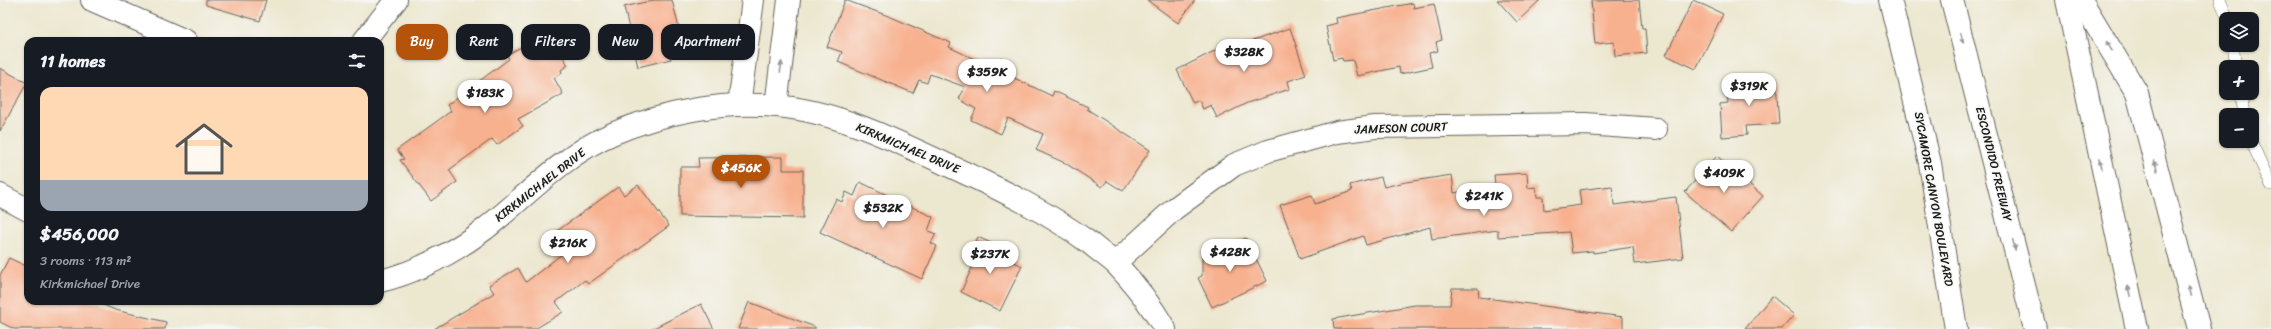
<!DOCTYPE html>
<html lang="en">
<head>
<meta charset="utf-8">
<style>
	:root { --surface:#171b24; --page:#242831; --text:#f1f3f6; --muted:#9ea1a6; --line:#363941; --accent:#b45309 }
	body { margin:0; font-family:Sriracha,sans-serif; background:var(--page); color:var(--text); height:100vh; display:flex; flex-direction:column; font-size:15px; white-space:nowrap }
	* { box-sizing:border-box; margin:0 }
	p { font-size:13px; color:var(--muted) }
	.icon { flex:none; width:22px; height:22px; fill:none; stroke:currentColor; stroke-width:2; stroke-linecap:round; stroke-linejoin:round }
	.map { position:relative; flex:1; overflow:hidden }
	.side { position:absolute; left:24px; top:37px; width:360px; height:268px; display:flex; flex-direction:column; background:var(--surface); border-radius:12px; box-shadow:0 1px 3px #0004 }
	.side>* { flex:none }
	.guide { position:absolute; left:396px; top:24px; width:380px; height:36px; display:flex; gap:8px }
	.buttons { position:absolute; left:2219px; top:12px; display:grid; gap:8px }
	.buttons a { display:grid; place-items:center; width:40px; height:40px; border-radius:8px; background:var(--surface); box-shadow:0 1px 3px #0004; font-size:20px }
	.price { position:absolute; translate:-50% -34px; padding:0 9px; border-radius:14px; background:#fff; color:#222; font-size:13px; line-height:26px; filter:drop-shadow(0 1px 2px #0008) }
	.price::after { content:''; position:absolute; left:50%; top:24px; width:12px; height:9px; margin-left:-6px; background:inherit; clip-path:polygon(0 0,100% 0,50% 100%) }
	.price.active { background:var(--accent); color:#fff }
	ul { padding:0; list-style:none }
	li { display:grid; align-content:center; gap:8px; height:212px; padding:0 16px }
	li+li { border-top:1px solid var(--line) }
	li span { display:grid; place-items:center; height:124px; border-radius:12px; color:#555 }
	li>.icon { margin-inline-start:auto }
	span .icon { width:72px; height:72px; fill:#fffc; stroke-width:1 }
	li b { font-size:17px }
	h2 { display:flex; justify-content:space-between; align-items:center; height:48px; padding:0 16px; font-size:17px }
	.pill { padding:0 14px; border-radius:12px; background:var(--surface); box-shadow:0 1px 3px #0004; font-size:14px; line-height:36px }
	.pill.active { background:var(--accent); color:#fff }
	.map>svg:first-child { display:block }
	.building { fill:#f8b18f }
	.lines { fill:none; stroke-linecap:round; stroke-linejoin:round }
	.service-casing { stroke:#65635b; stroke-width:12 }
	.minor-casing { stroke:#65635b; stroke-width:24 }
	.tertiary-casing { stroke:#65635b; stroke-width:24 }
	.motorway-casing { stroke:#65635b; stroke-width:24 }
	.service { stroke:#fff; stroke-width:11 }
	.minor { stroke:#fff; stroke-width:22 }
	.tertiary { stroke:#fff; stroke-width:22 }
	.motorway { stroke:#fff; stroke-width:22 }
	.oneway { fill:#999 }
	.labels { text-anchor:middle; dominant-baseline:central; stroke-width:3; stroke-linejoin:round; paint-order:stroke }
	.street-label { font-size:12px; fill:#1c1c1c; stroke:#f6f6f2 }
</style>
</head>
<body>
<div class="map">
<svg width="2271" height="329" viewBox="0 0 2271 329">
	<rect width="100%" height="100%" fill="#f6f6f2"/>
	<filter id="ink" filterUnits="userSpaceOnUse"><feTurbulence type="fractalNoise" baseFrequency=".025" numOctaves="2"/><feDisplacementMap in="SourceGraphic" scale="8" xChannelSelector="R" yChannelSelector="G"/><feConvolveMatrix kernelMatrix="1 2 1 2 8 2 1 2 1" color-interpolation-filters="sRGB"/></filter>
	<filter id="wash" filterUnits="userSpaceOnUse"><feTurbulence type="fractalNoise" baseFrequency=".012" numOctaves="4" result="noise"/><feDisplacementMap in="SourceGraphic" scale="16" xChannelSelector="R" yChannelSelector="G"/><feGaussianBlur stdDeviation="0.9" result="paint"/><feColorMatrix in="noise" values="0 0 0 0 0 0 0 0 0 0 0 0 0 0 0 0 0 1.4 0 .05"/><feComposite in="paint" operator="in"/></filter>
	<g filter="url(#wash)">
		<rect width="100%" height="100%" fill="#ece7cf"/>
		<g id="blocks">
			<g class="building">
				<path d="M206 0H266L260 21 206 5Z"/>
				<path d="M654 0H672L680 32 674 33 676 43 667 45 671 59 638 67 624 7Z"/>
				<path d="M845 0 891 17 951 43 949 47 1052 96 1054 91 1088 107 1087 109 1150 150 1123 191 1107 181 1102 187 1065 163 1036 150 1043 134 1008 118 1001 134 971 120 976 109 959 99 965 87 930 74 927 83 919 80 913 93 838 62 842 52 827 47Z"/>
				<path d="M1147 0H1195L1178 23Z"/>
				<path d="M1497 0H1540L1517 22Z"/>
				<path d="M1639 0 1642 28H1645L1647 53 1615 56 1614 42 1595 44 1591 1Z"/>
				<path d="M1693 0 1723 14 1696 69 1666 55Z"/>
				<path d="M1413 3 1414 8 1434 4 1442 40 1436 42 1438 51 1429 53 1432 67 1400 74 1399 67 1357 76 1353 60 1343 61 1342 58 1333 60 1326 26 1337 23 1336 18Z"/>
				<path d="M1290 28 1306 75 1288 81 1290 89 1247 103 1217 118 1211 105 1203 109 1199 100 1193 103 1177 70 1220 48 1221 52Z"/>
				<path d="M551 35 568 65 561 70 562 73 554 78 563 94 518 119 523 126 497 145 492 139 449 170 457 182 431 201 400 160 404 159 397 150 451 111 447 105 509 59 507 55 539 37 541 41Z"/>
				<path d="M0 68 27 83 0 131Z"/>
				<path d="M1776 81 1779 124 1746 126 1747 135 1722 137 1720 104 1728 103 1726 84Z"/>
				<path d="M1717 156 1763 196 1731 232 1685 192Z"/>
				<path d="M783 157V170H803V218L680 216V167H699L698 158Z"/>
				<path d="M1527 173 1528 188 1536 187 1537 197H1543L1544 210 1581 205 1579 190 1612 186 1614 205 1676 197 1683 258 1635 264 1633 247 1593 253V251L1572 253 1569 232 1498 237V230L1432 239 1430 227 1366 245 1363 236 1300 259 1280 205 1312 195 1315 204 1352 191 1350 185 1381 177 1384 187 1406 182 1452 175 1454 193 1495 186 1494 175Z"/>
				<path d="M860 182 933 217 928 231 936 234 931 243 937 246 922 279 820 232 836 199 842 202 846 192 854 196Z"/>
				<path d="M638 185 669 226 588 284 585 280 556 302 563 312 535 329H434L494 293 489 285 518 268 526 282 562 254 560 251 568 246 557 231 618 187 624 195Z"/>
				<path d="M978 237 1008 251 1005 257 1022 266 1000 311 961 292 974 263 968 260Z"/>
				<path d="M1246 238 1267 281 1212 307 1198 278 1202 276V258Z"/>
				<path d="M9 258 28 267V301H94L115 310 166 322 165 329H14L0 322V275Z"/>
				<path d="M1452 288H1478L1479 297 1623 317V329H1334L1333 319 1415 305H1450Z"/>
				<path d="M1772 296 1794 315 1782 329H1745Z"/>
				<path d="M749 302 815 327V329H738Z"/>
				<path d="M701 304 714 329H652Z"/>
			</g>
		</g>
	</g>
	<g filter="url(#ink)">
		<use href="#blocks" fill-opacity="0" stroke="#65635b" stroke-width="1"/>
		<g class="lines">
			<defs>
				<g id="service">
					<path d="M2220 0 2228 19"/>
					<path d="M2233 45 2236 67"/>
					<path d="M2241 93 2244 115"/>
					<path d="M2251 141 2271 185"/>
				</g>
				<g id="minor">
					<path d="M92 0 186 41"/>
					<path d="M364 41 396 0"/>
					<path d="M739 105 753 0"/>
					<path d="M776 106 789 0"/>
					<path d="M0 195 28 210"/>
					<path d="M1115 263 1174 209 1234 165 1268 151 1337 132 1375 127 1585 124 1656 129"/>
					<path d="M380 281C418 272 454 252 485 229 526 197 563 155 612 134 663 112 722 101 777 106 839 112 896 141 952 167 1000 189 1048 212 1091 244 1099 251 1108 257 1116 264 1135 284 1151 305 1165 329"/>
				</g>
				<path id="tertiary" d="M1890 0 1930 163 1956 329"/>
				<g id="motorway">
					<path d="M1952 0 2035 329"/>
					<path d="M2067 0 2137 329"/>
					<path d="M2081 0 2137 93 2199 329"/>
				</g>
			</defs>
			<use href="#service" class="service-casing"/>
			<use href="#minor" class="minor-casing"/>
			<use href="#tertiary" class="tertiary-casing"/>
			<use href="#motorway" class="motorway-casing"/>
			<use href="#service" class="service"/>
			<use href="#minor" class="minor"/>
			<use href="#tertiary" class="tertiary"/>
			<use href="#motorway" class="motorway"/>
		</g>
		<defs><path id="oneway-solid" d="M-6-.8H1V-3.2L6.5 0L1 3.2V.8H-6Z"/></defs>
		<g class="oneway">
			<use href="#oneway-solid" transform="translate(1962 38) rotate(76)"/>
			<use href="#oneway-solid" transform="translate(2109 46) rotate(-121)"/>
			<use href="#oneway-solid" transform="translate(781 67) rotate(-83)"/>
			<use href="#oneway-solid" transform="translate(2101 164) rotate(-102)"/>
			<use href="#oneway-solid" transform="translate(2156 166) rotate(-105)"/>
			<use href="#oneway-solid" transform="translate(2014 245) rotate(76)"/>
			<use href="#oneway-solid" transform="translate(2129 291) rotate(-102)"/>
			<use href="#oneway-solid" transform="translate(2190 291) rotate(-105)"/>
		</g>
	</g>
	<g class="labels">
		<g class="street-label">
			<text transform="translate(1401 128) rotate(-2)">JAMESON COURT</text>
			<text transform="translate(908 148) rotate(23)">KIRKMICHAEL DRIVE</text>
			<text transform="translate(1994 164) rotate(76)">ESCONDIDO FREEWAY</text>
			<text transform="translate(540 185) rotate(-38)">KIRKMICHAEL DRIVE</text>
			<text transform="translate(1934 199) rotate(80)">SYCAMORE CANYON BOULEVARD</text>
		</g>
	</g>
</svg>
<div class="buttons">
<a><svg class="icon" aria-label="layers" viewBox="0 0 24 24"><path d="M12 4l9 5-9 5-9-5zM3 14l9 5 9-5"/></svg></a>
<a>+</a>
<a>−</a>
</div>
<b class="price" style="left:1244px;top:73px">$328K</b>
<b class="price" style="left:987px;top:93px">$359K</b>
<b class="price" style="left:1749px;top:107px">$319K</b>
<b class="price" style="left:485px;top:114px">$183K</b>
<b class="price active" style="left:741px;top:189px">$456K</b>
<b class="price" style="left:1724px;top:194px">$409K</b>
<b class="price" style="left:1484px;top:217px">$241K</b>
<b class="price" style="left:883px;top:229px">$532K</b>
<b class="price" style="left:568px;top:264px">$216K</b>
<b class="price" style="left:1230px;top:273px">$428K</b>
<b class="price" style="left:990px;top:275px">$237K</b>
<div class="guide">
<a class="pill active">Buy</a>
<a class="pill">Rent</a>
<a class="pill">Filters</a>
<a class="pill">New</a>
<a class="pill">Apartment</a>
</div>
<section class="side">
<h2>11 homes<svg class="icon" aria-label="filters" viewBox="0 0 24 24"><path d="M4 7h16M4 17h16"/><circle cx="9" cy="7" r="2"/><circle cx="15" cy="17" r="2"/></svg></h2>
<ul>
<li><span style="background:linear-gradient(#ffd9b3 75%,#9aa5b1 0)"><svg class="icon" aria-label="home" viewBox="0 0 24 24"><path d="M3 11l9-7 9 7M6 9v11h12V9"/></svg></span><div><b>$456,000</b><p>3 rooms · 113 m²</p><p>Kirkmichael Drive</p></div></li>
</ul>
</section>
</div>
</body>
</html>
